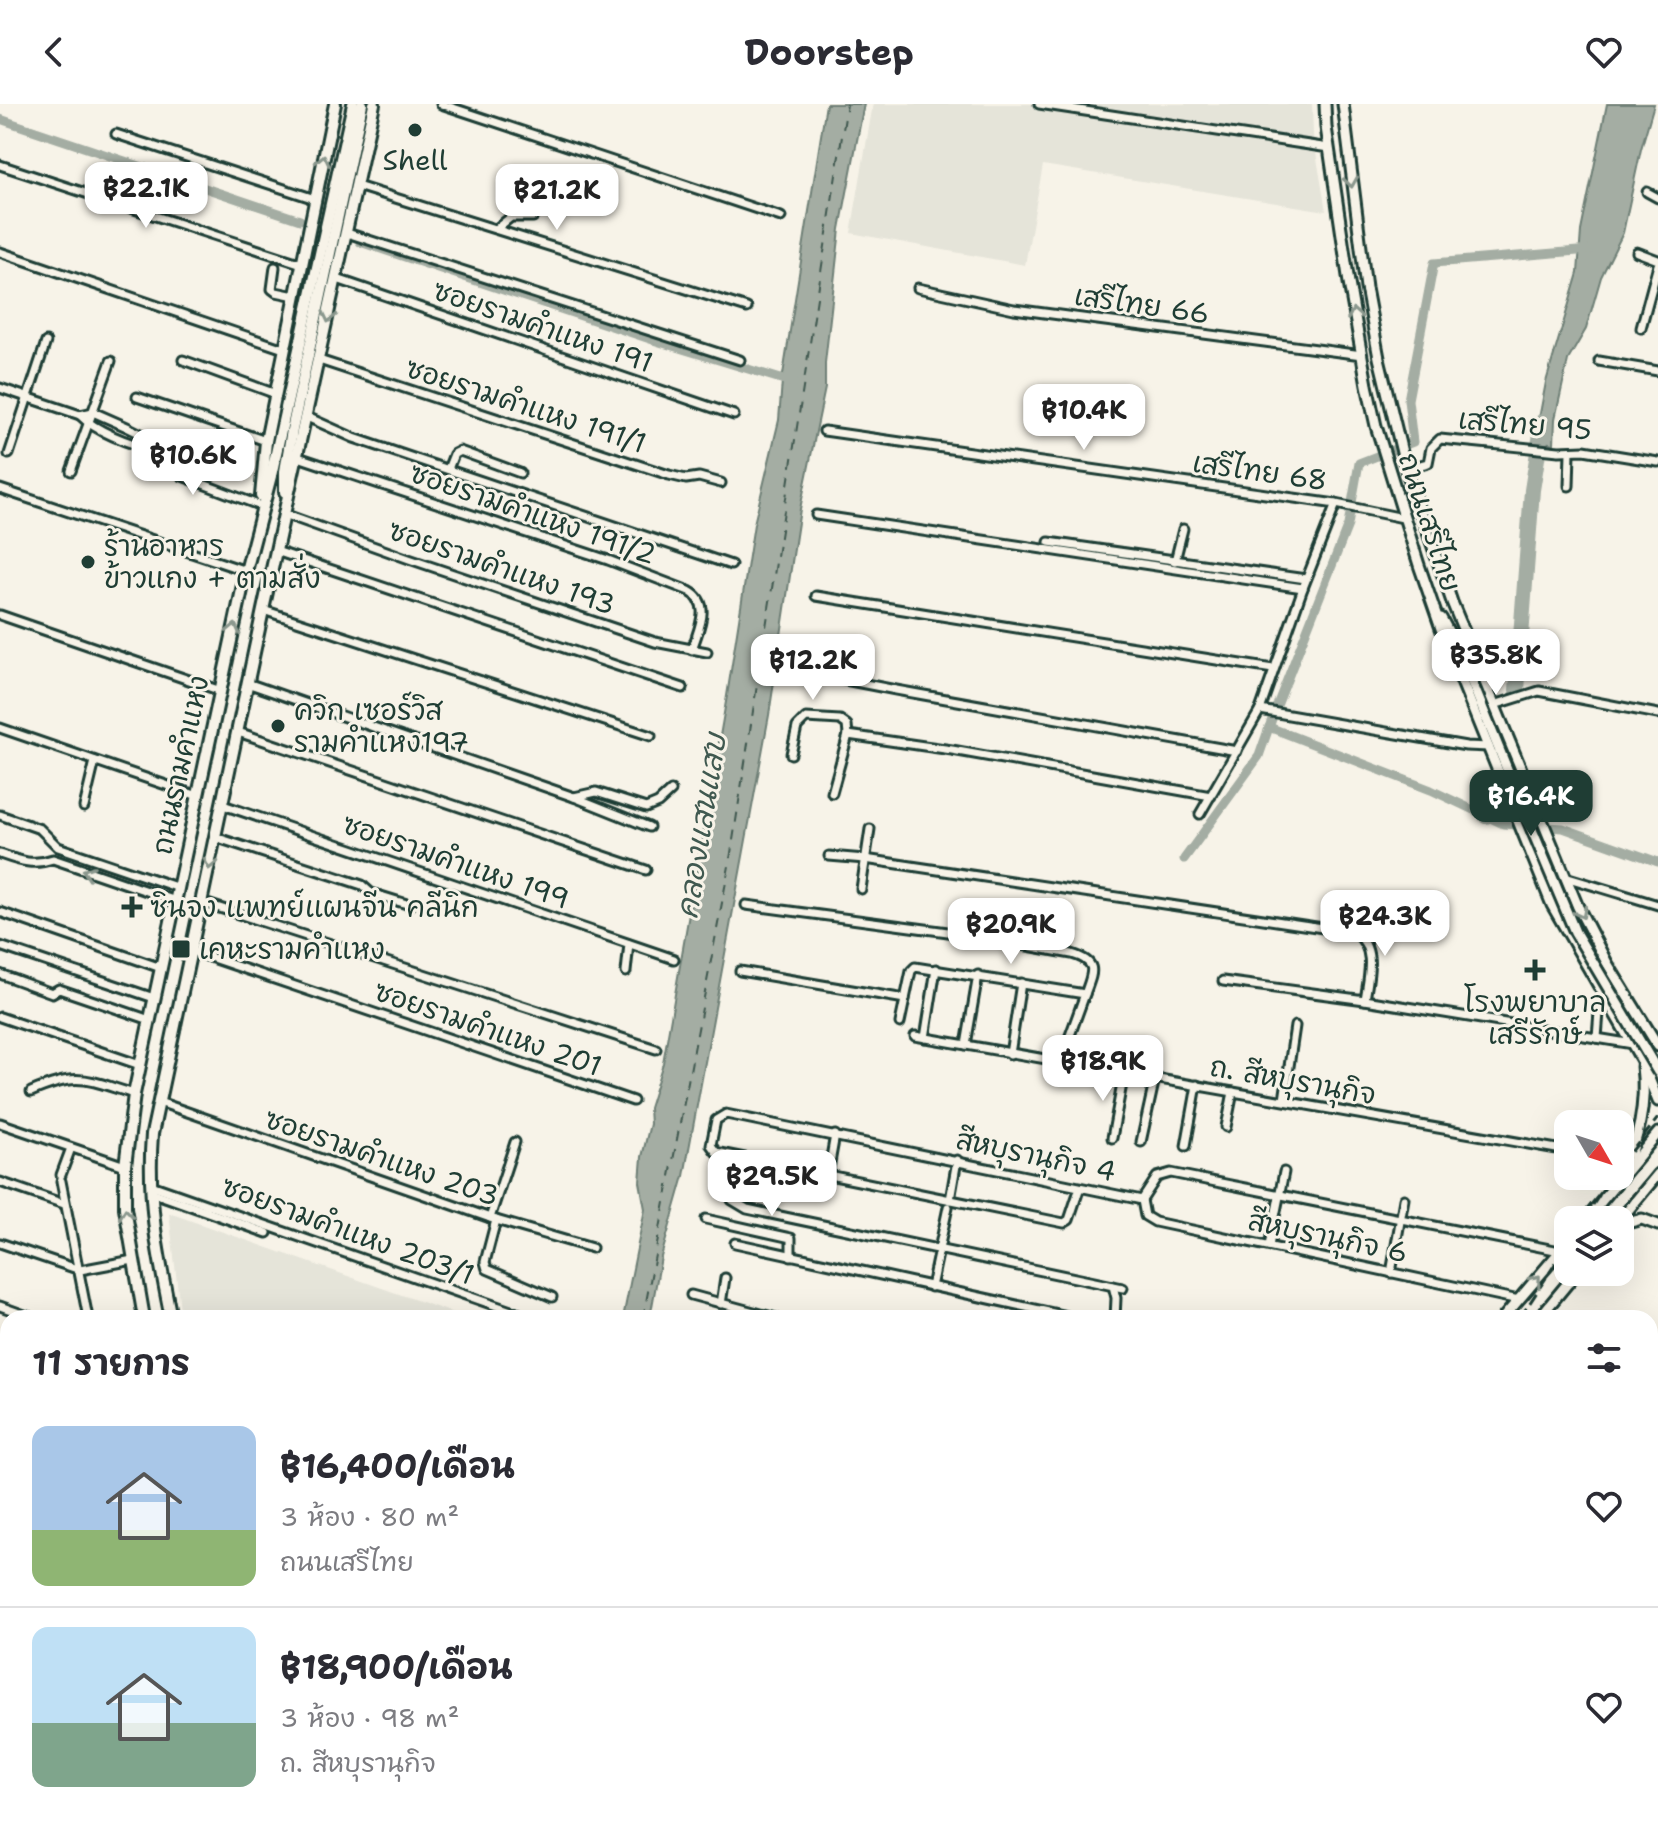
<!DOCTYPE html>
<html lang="th">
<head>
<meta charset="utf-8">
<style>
	:root { --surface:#fff; --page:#f2f2f3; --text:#2b2b33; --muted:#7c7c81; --line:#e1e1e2; --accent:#1f3d34 }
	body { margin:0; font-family:"Shantell Sans","Playpen Sans Thai",sans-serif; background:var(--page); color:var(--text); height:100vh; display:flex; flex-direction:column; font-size:30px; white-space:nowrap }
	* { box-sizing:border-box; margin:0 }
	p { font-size:26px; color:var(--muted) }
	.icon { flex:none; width:44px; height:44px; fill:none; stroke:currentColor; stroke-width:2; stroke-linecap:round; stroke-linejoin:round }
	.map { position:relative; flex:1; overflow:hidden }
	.side { position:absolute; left:0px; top:1206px; width:1658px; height:514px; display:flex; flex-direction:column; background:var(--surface); border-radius:24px 24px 0 0; box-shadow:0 8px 32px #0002 }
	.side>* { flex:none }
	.needle { width:52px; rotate:129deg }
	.buttons { position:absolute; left:1554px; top:1006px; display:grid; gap:16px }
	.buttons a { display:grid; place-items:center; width:80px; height:80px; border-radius:16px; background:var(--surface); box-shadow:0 8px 32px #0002; font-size:40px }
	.price { position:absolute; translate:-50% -68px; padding:0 18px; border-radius:16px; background:#fff; color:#222; font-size:26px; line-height:52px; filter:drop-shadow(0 2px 4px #0008) }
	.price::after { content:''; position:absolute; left:50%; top:48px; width:24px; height:18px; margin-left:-12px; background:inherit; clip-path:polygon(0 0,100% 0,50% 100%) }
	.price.on { background:var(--accent); color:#fff }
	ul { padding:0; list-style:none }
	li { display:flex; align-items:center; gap:24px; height:200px; padding:0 32px }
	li+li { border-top:2px solid var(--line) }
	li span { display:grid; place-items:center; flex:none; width:224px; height:160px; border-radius:16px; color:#555 }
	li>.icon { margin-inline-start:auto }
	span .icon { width:96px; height:96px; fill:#fffc; stroke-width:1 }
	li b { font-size:34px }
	h2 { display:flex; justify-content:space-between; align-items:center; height:96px; padding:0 32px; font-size:34px }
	header { display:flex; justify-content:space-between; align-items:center; height:104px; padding:0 32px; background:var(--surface); font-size:36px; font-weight:700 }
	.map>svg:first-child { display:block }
	.built { fill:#e5e4d9 }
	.green { fill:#d3d5ca; stroke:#79897f; stroke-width:2 }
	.water { fill:#a4ada3; stroke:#6f8077; stroke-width:2 }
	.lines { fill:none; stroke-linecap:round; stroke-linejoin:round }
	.canal { stroke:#a4ada3; stroke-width:9 }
	.river { stroke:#a4ada3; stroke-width:16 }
	.ferry { stroke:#405950; stroke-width:2; stroke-dasharray:10 8; stroke-linecap:butt }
	.street-casing { stroke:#1f3d34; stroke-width:13 }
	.secondary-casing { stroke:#1f3d34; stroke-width:15 }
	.primary-casing { stroke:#1f3d34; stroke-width:16 }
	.street { stroke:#f7f3e8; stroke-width:7 }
	.secondary { stroke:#f7f3e8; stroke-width:9 }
	.primary { stroke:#f7f3e8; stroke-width:10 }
	.rail { stroke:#1f3d34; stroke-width:3; stroke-dasharray:12 6; stroke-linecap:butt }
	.secondary-bridge-casing { stroke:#1f3d34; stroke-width:15; stroke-linecap:butt }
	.secondary-bridge { stroke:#f7f3e8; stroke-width:9 }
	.oneway { stroke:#8b988e }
	.poi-dot { fill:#1f3d34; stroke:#f7f3e8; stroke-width:3 }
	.labels { text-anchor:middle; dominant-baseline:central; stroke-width:6; stroke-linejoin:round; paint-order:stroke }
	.poi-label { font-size:28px; fill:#1f3d34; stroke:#f7f3e8; text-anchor:start }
	.street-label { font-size:28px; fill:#1f3d34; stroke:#f7f3e8 }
	.water-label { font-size:30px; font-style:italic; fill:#405950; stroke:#f7f3e8 }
</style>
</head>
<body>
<header><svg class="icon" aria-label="back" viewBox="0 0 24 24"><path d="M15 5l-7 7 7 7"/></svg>Doorstep<svg class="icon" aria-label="heart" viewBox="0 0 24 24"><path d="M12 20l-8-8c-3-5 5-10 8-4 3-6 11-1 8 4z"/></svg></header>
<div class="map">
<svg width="1658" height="1719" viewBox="0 0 1658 1719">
	<rect width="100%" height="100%" fill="#f7f3e8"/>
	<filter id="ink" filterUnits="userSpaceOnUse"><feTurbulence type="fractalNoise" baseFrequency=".0125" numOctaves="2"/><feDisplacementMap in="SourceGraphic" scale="16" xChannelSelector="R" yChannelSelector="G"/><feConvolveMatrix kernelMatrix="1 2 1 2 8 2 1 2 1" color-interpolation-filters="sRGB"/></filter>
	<g filter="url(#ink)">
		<g class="built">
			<path d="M873 0H1312L1313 31 1326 107 1043 61 1025 161 851 129Z"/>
			<path d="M169 1109 467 1214H181Z"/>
		</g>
		<path class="green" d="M584 1712H737L734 1719H583Z"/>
		<g class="water">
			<path d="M826 0H864L840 125 825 259V284L800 405 769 611 684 1072 661 1153 650 1214H623L645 1105 640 1078 642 1053 650 1020 649 1004 663 959 727 592 754 420 779 316 782 277Z"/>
			<path d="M1607 0H1654L1641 45 1623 129 1601 173 1586 225 1568 256 1555 315 1554 340 1535 336 1546 278 1578 169 1581 127Z"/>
			<path d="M538 1712H574L573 1719H538Z"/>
		</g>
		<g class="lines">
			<g class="canal">
				<path d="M0 15 300 116"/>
				<path d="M360 138 653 236 794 279"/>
				<path d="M1276 604 1348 421 1359 359 1413 338 1408 296 1434 159 1590 146"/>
				<path d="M1269 623 1431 686 1503 720 1563 724 1658 758"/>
				<path d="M1184 755 1259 652 1272 615"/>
				<path d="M934 1712 953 1719"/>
			</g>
			<g class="river">
				<path d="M1517 586 1532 386 1543 317"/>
				<path d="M1486 712 1493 694"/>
			</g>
			<g class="ferry">
				<path d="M643 1214 729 762 847 0"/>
				<path d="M555 1719 556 1712"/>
			</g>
			<defs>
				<g id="street">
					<path d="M441 0 781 113"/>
					<path d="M1039 0 1329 44"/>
					<path d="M116 30 315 95"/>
					<path d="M0 61 302 160"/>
					<path d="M357 82 747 204"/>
					<path d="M1647 88 1658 94"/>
					<path d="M496 125 511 113H533"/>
					<path d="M347 129 740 256"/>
					<path d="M0 148 284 245"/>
					<path d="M1637 148 1658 156"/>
					<path d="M275 163 272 185 276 188 295 192"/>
					<path d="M337 175 734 311"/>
					<path d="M918 184 1014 205 1362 251"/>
					<path d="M1641 224 1658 161"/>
					<path d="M183 256 276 290"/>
					<path d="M319 256 669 371 686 375 699 373 721 379"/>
					<path d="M1599 257 1658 267"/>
					<path d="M0 284 80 311 93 308 127 323 143 331 159 354 182 372 261 402"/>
					<path d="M137 293 266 337"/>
					<path d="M80 311C94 326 130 341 151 344"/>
					<path d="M307 313 354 334 731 461"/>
					<path d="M824 327 1336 400 1403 414"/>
					<path d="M9 350 46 238"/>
					<path d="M298 353 608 456 689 487C713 500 698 525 692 546"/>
					<path d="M448 365 454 350 460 347 520 369"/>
					<path d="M1406 365 1428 359 1431 344 1440 335 1559 347 1584 346 1658 358"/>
					<path d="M71 367 111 257"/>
					<path d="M1569 382 1570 348"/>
					<path d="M0 385 246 467"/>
					<path d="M284 410 409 455 655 538 707 548"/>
					<path d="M816 411 1303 484"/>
					<path d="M1049 438 1306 475"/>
					<path d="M276 447 683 584"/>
					<path d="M1175 457 1183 425"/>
					<path d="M816 492 1273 565"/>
					<path d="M263 506 651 632"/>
					<path d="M0 511 221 587"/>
					<path d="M809 569 896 586 1237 647"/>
					<path d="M250 580 574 693 649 723"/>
					<path d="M1494 601 1539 587 1658 610"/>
					<path d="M1260 606 1466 642 1489 643"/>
					<path d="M0 624 198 692"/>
					<path d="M238 628 646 766"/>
					<path d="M791 650 797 623 806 614 840 616 847 621 848 631"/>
					<path d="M832 689 848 631 952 646 1211 692"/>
					<path d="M574 693 596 688 646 704 658 699 671 687"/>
					<path d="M223 701 674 855"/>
					<path d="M84 703 95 657"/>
					<path d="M1200 710 1260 606 1303 484 1336 400"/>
					<path d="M0 711 40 725 58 743 179 784"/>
					<path d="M215 733 362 781 371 789 410 801"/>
					<path d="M0 750C20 757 33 762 53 755L176 797"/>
					<path d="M829 752 865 755 1356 829C1377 845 1368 874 1365 896"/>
					<path d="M1565 773 1658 801"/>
					<path d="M861 785 870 725"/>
					<path d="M201 798 656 945"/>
					<path d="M746 801 948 828 1072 850C1099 858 1093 868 1085 890"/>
					<path d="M0 808 161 864"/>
					<path d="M0 842 154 894"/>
					<path d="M192 847 633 997"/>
					<path d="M740 867 905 895"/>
					<path d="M626 868 629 840"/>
					<path d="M0 870 52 889 59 885 150 916"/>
					<path d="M1223 877 1365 896 1633 940"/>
					<path d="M0 913 140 961"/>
					<path d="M900 919 911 867 915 863 1085 890 1060 959"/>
					<path d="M915 932 1568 1047"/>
					<path d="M925 934 936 865"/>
					<path d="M1597 934 1599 908"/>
					<path d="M966 941 978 871"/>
					<path d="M1010 950 1021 879"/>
					<path d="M31 988C79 967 87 976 134 990"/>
					<path d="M1284 996 1295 922"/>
					<path d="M159 998 496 1116 592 1144"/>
					<path d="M0 1019 125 1062"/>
					<path d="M1226 1023 1233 988"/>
					<path d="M1112 1034 1124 969"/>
					<path d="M1141 1038 1155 974"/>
					<path d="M1186 1042 1197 981"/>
					<path d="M828 1070 835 1031"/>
					<path d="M61 1071 71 1044"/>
					<path d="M61 1077 88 1214"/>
					<path d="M0 1078 64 1100"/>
					<path d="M151 1081 531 1214"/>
					<path d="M729 1081 732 1096 747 1105 1123 1184"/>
					<path d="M1080 1083 1069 1116 1064 1119 716 1048 711 1041 716 1016 726 1010 1142 1096 1157 1073 1171 1069 1560 1147"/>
					<path d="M151 1088 267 1129"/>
					<path d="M950 1096 957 1056"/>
					<path d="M1142 1096 1145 1112 1155 1118 1519 1196"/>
					<path d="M490 1114 515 1038"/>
					<path d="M706 1115 791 1134V1152"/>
					<path d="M496 1116 485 1158 487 1165 552 1193"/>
					<path d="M0 1139 80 1166 133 1156"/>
					<path d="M735 1139 1076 1214"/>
					<path d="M1269 1142 1284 1068"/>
					<path d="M1391 1169 1404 1095"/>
					<path d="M1113 1182 1116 1194 1115 1214"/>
					<path d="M931 1183 948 1103"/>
					<path d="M691 1191 776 1214"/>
					<path d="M721 1200 725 1174"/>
					<path d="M0 1202 33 1214"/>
					<path d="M0 1352 8 1356"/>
					<path d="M0 1367 8 1371"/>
					<path d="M0 1471 8 1474"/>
					<path d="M1650 1479 1658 1481"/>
					<path d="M0 1537 8 1540"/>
					<path d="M1650 1547 1658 1549"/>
					<path d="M0 1581 8 1584"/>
					<path d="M0 1634 8 1637"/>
					<path d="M0 1645 8 1648"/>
					<path d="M1650 1677 1658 1679"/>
					<path d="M1650 1710 1658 1712"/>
					<path d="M165 1712 182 1719"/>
					<path d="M330 1712 349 1719"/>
					<path d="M807 1712 827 1719"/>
					<path d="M1391 1712 1404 1716"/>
					<path d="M428 1719 432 1712"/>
					<path d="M771 1719 773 1712"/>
				</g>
				<g id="secondary">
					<path d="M1325 0 1326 23 1349 179 1367 281 1376 322 1419 461 1445 536 1552 801 1641 955 1658 997"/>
					<path d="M1343 0 1366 184 1379 254 1406 365 1452 498 1578 803 1607 859 1658 942"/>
					<path d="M1441 514 1461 551 1522 702"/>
					<path d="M1623 1071C1638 1035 1647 1002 1642 962"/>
					<path d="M1586 1116 1658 1029"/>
					<path d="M1620 1116 1658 1070"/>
					<path d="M1620 1121 1642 1115 1658 1121"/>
					<path d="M1503 1214 1568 1138"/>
					<path d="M1539 1214 1577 1168"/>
					<path d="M1078 1719 1084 1712"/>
					<path d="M1115 1719 1120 1712"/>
				</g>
				<g id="primary">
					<path d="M285 388V367L292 326 362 0"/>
					<path d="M261 392 266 337 335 0"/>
					<path d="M144 1214 125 1104V1062L134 990 246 467 271 372 353 0"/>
					<path d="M171 1214C158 1150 147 1097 152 1030L263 506 374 0"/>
					<path d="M202 1719 204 1712"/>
					<path d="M214 1719 215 1712"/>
					<path d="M234 1719 235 1712"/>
					<path d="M244 1719 245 1712"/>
				</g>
			</defs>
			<use href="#street" class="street-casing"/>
			<use href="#secondary" class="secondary-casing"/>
			<use href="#primary" class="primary-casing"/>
			<use href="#street" class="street"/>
			<use href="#secondary" class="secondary"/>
			<use href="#primary" class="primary"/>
			<g class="rail">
				<path d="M1620 1062 1658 1014"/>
				<path d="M1583 1116 1612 1072"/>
				<path d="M1520 1214 1568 1140"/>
				<path d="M1097 1719 1103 1712"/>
			</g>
			<defs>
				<path id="secondary-bridge" d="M1522 702 1575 828 1658 968"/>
			</defs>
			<use href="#secondary-bridge" class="secondary-bridge-casing"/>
			<use href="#secondary-bridge" class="secondary-bridge"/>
		</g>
		<defs><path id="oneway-chevron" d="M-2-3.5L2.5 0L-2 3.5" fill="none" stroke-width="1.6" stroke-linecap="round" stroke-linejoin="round" transform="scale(2)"/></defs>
		<g class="oneway">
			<use href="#oneway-chevron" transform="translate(323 56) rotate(-78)"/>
			<use href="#oneway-chevron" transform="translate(1351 78) rotate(82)"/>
			<use href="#oneway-chevron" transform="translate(1354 210) rotate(-100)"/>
			<use href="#oneway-chevron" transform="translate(329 213) rotate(102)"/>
			<use href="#oneway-chevron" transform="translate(234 525) rotate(-77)"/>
			<use href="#oneway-chevron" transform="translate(210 760) rotate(102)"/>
			<use href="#oneway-chevron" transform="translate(88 768) rotate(-160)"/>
			<use href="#oneway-chevron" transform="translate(1581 809) rotate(63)"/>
			<use href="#oneway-chevron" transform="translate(126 1110) rotate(-96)"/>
			<use href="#oneway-chevron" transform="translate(1536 1176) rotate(-50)"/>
		</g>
	</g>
	<g class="poi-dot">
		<circle cx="415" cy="26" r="8"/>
		<circle cx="88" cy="458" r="8"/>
		<circle cx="278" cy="622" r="8"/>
		<path d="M128 791h8v8h8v8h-8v8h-8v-8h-8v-8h8z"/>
		<rect x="171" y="835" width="20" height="20" rx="4"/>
		<path d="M1531 854h8v8h8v8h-8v8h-8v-8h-8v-8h8z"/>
	</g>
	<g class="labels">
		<g class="poi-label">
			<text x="415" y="56" text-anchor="middle">Shell</text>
			<text x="104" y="442">ร้านอาหาร<tspan x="104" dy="32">ข้าวแกง + ตามสั่ง</tspan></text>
			<text x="294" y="606">ควิก เซอร์วิส<tspan x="294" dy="32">รามคำแหง197</tspan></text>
			<text x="150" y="803">ซินจง แพทย์แผนจีน คลีนิก</text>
			<text x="199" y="845">เคหะรามคำแหง</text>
			<text x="1535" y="898" text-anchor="middle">โรงพยาบาล<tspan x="1535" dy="32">เสรีรักษ์</tspan></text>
		</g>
		<g class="street-label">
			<text transform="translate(1142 200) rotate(8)">เสรีไทย 66</text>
			<text transform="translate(543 222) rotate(19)">ซอยรามคำแหง 191</text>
			<text transform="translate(526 301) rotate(18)">ซอยรามคำแหง 191/1</text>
			<text transform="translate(1525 320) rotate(5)">เสรีไทย 95</text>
			<text transform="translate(1260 367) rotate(8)">เสรีไทย 68</text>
			<text transform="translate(533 409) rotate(19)">ซอยรามคำแหง 191/2</text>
			<text transform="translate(1430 418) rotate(72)">ถนนเสรีไทย</text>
			<text transform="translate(502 463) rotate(19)">ซอยรามคำแหง 193</text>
			<text transform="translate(180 661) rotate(-78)">ถนนรามคำแหง</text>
			<text transform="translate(456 757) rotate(19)">ซอยรามคำแหง 199</text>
			<text transform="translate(488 924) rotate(19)">ซอยรามคำแหง 201</text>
			<text transform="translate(1293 976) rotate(10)">ถ. สีหบุรานุกิจ</text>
			<text transform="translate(1036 1051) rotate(12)">สีหบุรานุกิจ 4</text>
			<text transform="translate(382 1053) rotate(19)">ซอยรามคำแหง 203</text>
			<text transform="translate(348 1126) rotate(20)">ซอยรามคำแหง 203/1</text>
			<text transform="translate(1328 1132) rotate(12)">สีหบุรานุกิจ 6</text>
		</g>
		<g class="water-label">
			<text transform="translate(701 722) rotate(-81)">คลองแสนแสบ</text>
		</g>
	</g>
</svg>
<div class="buttons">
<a><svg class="needle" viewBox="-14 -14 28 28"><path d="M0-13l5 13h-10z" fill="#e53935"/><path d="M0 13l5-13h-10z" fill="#7c7c81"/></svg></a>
<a><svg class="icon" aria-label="layers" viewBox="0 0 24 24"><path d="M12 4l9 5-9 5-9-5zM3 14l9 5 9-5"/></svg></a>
</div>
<b class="price" style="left:146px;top:126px">฿22.1K</b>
<b class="price" style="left:557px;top:128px">฿21.2K</b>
<b class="price" style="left:1084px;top:348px">฿10.4K</b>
<b class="price" style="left:193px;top:393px">฿10.6K</b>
<b class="price" style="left:1496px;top:593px">฿35.8K</b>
<b class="price" style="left:813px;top:598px">฿12.2K</b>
<b class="price on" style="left:1531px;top:734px">฿16.4K</b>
<b class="price" style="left:1385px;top:854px">฿24.3K</b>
<b class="price" style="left:1011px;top:862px">฿20.9K</b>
<b class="price" style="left:1103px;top:999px">฿18.9K</b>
<b class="price" style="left:772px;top:1114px">฿29.5K</b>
<section class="side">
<h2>11 รายการ<svg class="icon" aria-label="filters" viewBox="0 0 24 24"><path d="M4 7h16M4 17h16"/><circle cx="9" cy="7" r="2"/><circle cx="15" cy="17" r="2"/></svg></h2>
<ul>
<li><span style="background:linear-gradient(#a9c7e8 65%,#8fb573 0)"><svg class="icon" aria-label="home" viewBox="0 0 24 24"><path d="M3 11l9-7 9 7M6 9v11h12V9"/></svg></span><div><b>฿16,400/เดือน</b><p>3 ห้อง · 80 m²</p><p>ถนนเสรีไทย</p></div><svg class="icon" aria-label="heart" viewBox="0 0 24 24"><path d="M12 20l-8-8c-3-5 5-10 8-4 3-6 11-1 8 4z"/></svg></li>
<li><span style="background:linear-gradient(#bfe0f5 60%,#7fa58c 0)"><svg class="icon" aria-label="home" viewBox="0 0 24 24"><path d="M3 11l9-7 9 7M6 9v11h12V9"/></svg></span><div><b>฿18,900/เดือน</b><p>3 ห้อง · 98 m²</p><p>ถ. สีหบุรานุกิจ</p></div><svg class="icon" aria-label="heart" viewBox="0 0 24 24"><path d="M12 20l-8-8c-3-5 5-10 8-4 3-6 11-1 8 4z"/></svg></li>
</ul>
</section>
</div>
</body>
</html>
